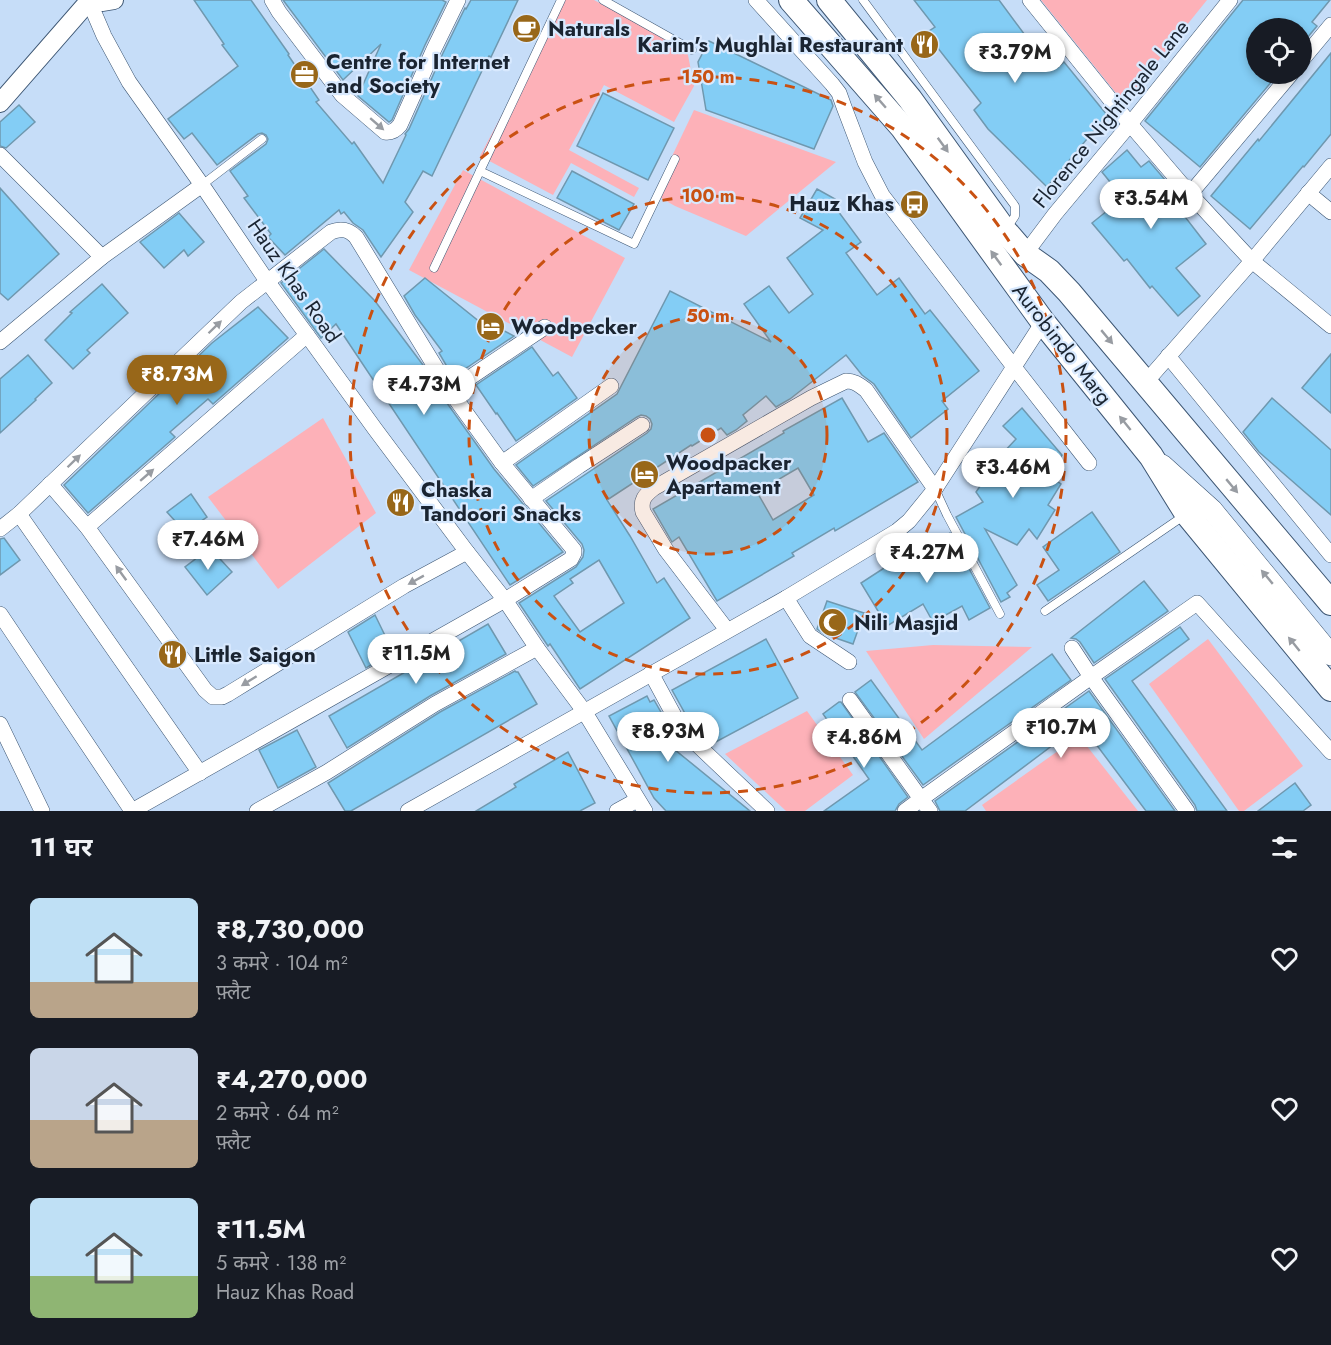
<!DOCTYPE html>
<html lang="hi">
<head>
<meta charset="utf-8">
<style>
	:root { --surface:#171b24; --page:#242831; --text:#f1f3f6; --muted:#9ea1a6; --accent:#986719 }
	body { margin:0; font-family:Jost,"Noto Sans Devanagari",sans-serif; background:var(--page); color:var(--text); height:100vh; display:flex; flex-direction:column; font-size:22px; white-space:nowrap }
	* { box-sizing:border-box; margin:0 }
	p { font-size:20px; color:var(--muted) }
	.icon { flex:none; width:33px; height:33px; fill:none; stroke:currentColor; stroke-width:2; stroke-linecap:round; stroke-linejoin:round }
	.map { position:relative; height:811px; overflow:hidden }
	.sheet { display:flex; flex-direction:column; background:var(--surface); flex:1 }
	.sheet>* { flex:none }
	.buttons { position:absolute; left:1246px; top:18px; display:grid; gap:12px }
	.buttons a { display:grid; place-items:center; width:66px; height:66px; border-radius:50%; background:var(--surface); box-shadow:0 3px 9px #0003; font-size:30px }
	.price { position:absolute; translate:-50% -51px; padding:0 14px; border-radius:21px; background:#fff; color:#222; font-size:20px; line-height:39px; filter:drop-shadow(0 2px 3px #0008) }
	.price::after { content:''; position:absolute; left:50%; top:36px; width:18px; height:14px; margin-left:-9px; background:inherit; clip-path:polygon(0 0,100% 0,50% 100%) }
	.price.active { background:var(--accent); color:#fff }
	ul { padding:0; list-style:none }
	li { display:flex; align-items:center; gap:18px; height:150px; padding:0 30px }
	li span { display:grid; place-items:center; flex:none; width:168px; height:120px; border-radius:9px; color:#555 }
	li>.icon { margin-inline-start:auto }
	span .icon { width:72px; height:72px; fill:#fffc; stroke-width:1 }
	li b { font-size:26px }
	h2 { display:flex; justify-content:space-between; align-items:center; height:72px; padding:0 30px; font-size:26px }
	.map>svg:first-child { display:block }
	.green { fill:#fdb1b8 }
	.building { fill:#83cdf5; stroke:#6f98af; stroke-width:1.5; fill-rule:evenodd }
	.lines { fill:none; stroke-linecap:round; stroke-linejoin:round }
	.service-casing { stroke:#3d5673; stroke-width:9 }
	.minor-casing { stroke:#3d5673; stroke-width:16 }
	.tertiary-casing { stroke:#3d5673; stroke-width:20 }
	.secondary-casing { stroke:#3d5673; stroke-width:22 }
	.trunk-casing { stroke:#3d5673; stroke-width:26 }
	.service { stroke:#fff; stroke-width:8 }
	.minor { stroke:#fff; stroke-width:15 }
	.tertiary { stroke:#fff; stroke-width:18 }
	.secondary { stroke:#fff; stroke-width:21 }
	.trunk { stroke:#fff; stroke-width:24 }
	.oneway { fill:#989ca2 }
	.ring { fill:none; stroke:#c95112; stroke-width:3; stroke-dasharray:10 8 }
	.labels { text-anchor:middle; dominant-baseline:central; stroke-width:4.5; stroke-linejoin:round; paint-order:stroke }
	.poi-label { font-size:21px; font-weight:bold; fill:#1a2431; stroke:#d8e9fe; text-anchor:start }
	.street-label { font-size:21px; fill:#1a2431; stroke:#d8e9fe }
	.centre { fill:#c95112; stroke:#d8e9fe; stroke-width:3 }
	.ring-label { font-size:18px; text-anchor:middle; font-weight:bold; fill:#c95112; stroke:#d8e9fe; stroke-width:4.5; stroke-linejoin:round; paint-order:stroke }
</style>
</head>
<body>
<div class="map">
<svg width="1331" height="811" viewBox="0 0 1331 811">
	<rect width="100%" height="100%" fill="#c6ddf8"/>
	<g class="green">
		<path d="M563 0H594L687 50 694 86 674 122 604 85 569 150 639 188 634 197 571 163 553 195 480 156Z"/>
		<path d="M1041 0H1207L1124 103Z"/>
		<path d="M694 110 836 162 746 236 675 206 654 194Z"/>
		<path d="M463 170 625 258 572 357 409 270Z"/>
		<path d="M323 418 376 513 278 589 208 497Z"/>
		<path d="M1208 639 1303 766 1244 811H1239L1149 684Z"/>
		<path d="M933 645 1032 647 924 739 866 651Z"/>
		<path d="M807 711 853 775 805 811H786L725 754Z"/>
		<path d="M1079 736 1138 811H986L982 805Z"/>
	</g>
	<g class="building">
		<path d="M194 0H251L289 54 288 55 319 100 316 102 352 144 354 142 383 183 406 135 405 134 409 129 443 53 465 8 466 9 471 0H518L491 57 489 56 432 176 423 171 405 202 413 212 381 257 363 230 353 223 344 212 341 214 339 210 285 255 268 237 271 234 244 198 248 196 230 171 266 144 268 139 266 135 262 133 258 134 217 165 192 133 184 139 168 119 238 66 222 45 224 44Z"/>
		<path d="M283 0H442L446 2 425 45 392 120 389 122 358 96 381 44 343 80Z"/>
		<path d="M914 0H999L1039 54 1049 45 1058 67 1064 62 1107 115 1047 187 988 129 974 110 981 103 926 33 935 27Z"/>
		<path d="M1243 0H1330L1312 22 1317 26 1302 44V28H1257V74H1278L1200 167 1145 121Z"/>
		<path d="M709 41 831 100 833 106 814 149 706 110 698 62Z"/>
		<path d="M1331 53V134L1304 167 1303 166 1250 229 1211 196 1258 139 1259 141Z"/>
		<path d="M603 93 674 128 648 180 577 146Z"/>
		<path d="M19 105 35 122 6 148 0 146V122Z"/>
		<path d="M1127 150 1141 167 1149 161 1189 208 1182 213 1206 244 1176 268 1200 296 1178 316 1152 286 1150 288 1127 259 1124 261 1092 223 1123 198 1102 172Z"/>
		<path d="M572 171 634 204 619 230 557 198Z"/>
		<path d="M0 188 59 254 8 300 0 293Z"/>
		<path d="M817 189 835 199 832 203 861 242 846 253 877 295 899 278 925 314 930 310 979 371 942 401 948 409 911 438 874 384 862 375 846 355 790 399 776 407 766 396 743 415 747 421 736 430 727 435 721 428 692 446 691 445 607 500 630 536 657 583 664 578 690 618 580 689 550 644 548 646 519 603 576 567 583 557 584 550 582 544 546 501 647 433 651 429 652 424 650 419 646 416 641 415 637 417 533 486 516 465 617 394 670 291 771 342 744 304 769 286 789 313 813 294 787 258 823 230 800 218ZM599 560 624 603 580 632 554 596 573 583 570 579Z"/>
		<path d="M179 213 204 242 188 256 184 250 164 268 140 242Z"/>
		<path d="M324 249 375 301 423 365 442 396 494 469 563 552 510 585 336 324 321 338 281 283Z"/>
		<path d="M425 278 480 322 483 320 514 336 453 377 439 353 442 351 415 315 404 296Z"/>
		<path d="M102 284 128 313 87 350 90 353 73 369 45 340 72 313 70 312Z"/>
		<path d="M258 307 288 338 213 404 208 399 170 432 175 437 88 513 64 485 212 343Z"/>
		<path d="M532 347 553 376 558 372 577 398 516 441 497 413 496 414 476 385Z"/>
		<path d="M1331 354V413L1302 388Z"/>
		<path d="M28 355 52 383 35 399 36 400 0 433V379Z"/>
		<path d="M842 398 868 442 884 433 918 482 835 531 834 528 792 553 794 556 717 601 679 537 672 542 653 509 784 433 783 431ZM798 468 814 495 773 520 757 492Z"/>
		<path d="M1272 398 1331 450V515L1259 452 1243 432Z"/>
		<path d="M1022 408 1062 455 1050 476 1061 484 1048 505 1055 510 1037 539 1029 529 1017 545 985 529 1017 585 1007 593 1010 597 1001 602 956 517 983 502 976 492 1003 453 1016 439 1003 426Z"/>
		<path d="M191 494 207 517 185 532 167 512Z"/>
		<path d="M1092 512 1120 552 1048 601 1037 585 1059 570 1043 547Z"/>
		<path d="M950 533 990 608 969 620 962 606 933 622 923 604 887 626 861 583 898 559 921 546 923 549Z"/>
		<path d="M4 538 20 560 0 575V539Z"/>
		<path d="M210 548 232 572 207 595 185 567Z"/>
		<path d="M1144 581 1168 611 1094 663 1080 642 1076 639 1071 638Z"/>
		<path d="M827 601 864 613 853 644 824 634 817 629Z"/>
		<path d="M375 615 393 652 366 668 348 632Z"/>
		<path d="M488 624 506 654 430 696 347 748 329 716Z"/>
		<path d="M1180 627 1189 639 1132 681 1227 811H1197L1195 805 1105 679Z"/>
		<path d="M766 639 798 698 712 744 706 732 701 735 692 726 672 690Z"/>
		<path d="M1052 654 1071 680 923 785 855 692 871 680 922 750Z"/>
		<path d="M515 671 516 672H518L537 704 351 811H345L328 783 440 712Z"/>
		<path d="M1089 691 1175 811H1146L1081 724 965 811H940L935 801Z"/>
		<path d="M647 696 650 702 654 700 669 726 676 737 683 744 674 749 750 811H666L654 798 609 716Z"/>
		<path d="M839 702H841L908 797 899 804 895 811H824L869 779 823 714Z"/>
		<path d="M297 730 316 767 278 788 259 750Z"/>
		<path d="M568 752 595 803 580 811H476L516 787 514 784Z"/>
		<path d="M1295 783 1311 805 1303 811H1258Z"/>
	</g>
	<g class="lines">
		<defs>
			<g id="service">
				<path d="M603 0 692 50"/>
				<path d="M863 0 1015 206V216L1007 228"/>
				<path d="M480 171 634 244 675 159"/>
				<path d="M202 185 262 139"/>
				<path d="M434 268 561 0"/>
				<path d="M935 489 947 515 1000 614"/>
				<path d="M1045 611 1185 515"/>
			</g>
			<g id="minor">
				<path d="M272 0 279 12 342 95 385 132C392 133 396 130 400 125L434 49 458 0"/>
				<path d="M756 0 832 84 839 93 844 107 865 162 882 195 1014 367 1089 463"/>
				<path d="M1030 0 1130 124 1190 194 1252 261 1331 326"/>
				<path d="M89 1 104 36 129 82 202 185 267 281 307 335 375 429 467 552 505 600 537 648 584 711 645 811"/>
				<path d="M1302 60 1331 25"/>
				<path d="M0 155 102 257"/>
				<path d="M1308 193 1331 212"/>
				<path d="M1190 194 1291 74"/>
				<path d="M1025 254 1055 214 1130 124 1230 0"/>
				<path d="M0 342 102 257 202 185"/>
				<path d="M1168 356 1331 555"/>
				<path d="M1145 383 1252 261 1331 166"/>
				<path d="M450 391 545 327"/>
				<path d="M502 463 611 386"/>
				<path d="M50 484 87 527 205 690 213 697H222L228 694 404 586 467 552"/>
				<path d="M531 499 579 466 642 425"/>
				<path d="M19 514 200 773"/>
				<path d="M87 527 307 335"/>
				<path d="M0 529 19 514 241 302 331 232C341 228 348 229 356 237L450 391 502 463 574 550V553L571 559 505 600 132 811"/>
				<path d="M786 598 810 636 849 662"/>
				<path d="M0 614 132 811"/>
				<path d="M727 630 666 550 643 512C640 500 645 495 654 488L811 398 846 381C855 381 859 385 866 390L935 489"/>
				<path d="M1072 648 1091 677 1187 811"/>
				<path d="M651 673 677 721 684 732 767 811"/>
				<path d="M850 700 921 799 905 811"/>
				<path d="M0 724 42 811"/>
				<path d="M257 811 327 772 435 704 537 648"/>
				<path d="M408 811 786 598 897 531 909 521 935 489 1043 322"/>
				<path d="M617 811 637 800"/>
				<path d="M930 811 921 799 1091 677 1197 603 1331 752"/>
			</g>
			<g id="tertiary">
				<path d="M87 0 102 2 114 0"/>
				<path d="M0 103 89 1"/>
			</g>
			<path id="secondary" d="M1162 465 1212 510 1331 655"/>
			<g id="trunk">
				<path d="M791 0 902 127 1043 322 1151 456 1187 514 1331 689"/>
				<path d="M829 0 910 99 1005 231 1025 254 1049 271 1069 292 1331 603"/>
			</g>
		</defs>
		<use href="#service" class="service-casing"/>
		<use href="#minor" class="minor-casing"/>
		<use href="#tertiary" class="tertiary-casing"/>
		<use href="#secondary" class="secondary-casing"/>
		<use href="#trunk" class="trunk-casing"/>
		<use href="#service" class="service"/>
		<use href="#minor" class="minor"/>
		<use href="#tertiary" class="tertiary"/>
		<use href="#secondary" class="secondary"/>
		<use href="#trunk" class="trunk"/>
	</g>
	<defs><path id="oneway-solid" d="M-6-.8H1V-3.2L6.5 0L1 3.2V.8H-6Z" transform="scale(1.5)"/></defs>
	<g class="oneway">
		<use href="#oneway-solid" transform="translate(880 101) rotate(-131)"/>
		<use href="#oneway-solid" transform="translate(377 124) rotate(41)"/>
		<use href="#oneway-solid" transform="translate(943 145) rotate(54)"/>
		<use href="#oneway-solid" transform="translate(996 258) rotate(-126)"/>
		<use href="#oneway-solid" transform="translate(215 327) rotate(-44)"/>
		<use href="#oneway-solid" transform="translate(1107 337) rotate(50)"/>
		<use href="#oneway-solid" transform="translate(1125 423) rotate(-129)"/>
		<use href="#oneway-solid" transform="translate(74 461) rotate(-44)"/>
		<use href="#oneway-solid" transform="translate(147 475) rotate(-41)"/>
		<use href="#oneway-solid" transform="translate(1232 486) rotate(50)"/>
		<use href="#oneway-solid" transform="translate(121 573) rotate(-126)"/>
		<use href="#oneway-solid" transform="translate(1267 577) rotate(-130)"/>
		<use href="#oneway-solid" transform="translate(416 580) rotate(151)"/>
		<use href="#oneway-solid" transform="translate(1294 644) rotate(-129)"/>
		<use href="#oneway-solid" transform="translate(249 681) rotate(148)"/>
	</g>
	<circle cx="708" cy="435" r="119" fill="#c95112" fill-opacity=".12"/>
	<g class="ring">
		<circle cx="708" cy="435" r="119"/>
		<circle cx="708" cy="435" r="239"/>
		<circle cx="708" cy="435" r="358"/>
	</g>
	<defs>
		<symbol id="cafe-disc" viewBox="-11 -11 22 22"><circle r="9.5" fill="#986719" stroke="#d8e9fe"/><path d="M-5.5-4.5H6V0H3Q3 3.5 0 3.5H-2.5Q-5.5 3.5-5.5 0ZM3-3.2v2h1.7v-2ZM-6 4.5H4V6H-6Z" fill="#fff"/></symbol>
		<symbol id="restaurant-disc" viewBox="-11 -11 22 22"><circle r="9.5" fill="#986719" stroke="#d8e9fe"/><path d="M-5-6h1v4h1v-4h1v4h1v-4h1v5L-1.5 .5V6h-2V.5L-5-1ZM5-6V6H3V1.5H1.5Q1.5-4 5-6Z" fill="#fff"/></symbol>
		<symbol id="office-disc" viewBox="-11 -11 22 22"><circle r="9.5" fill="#986719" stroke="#d8e9fe"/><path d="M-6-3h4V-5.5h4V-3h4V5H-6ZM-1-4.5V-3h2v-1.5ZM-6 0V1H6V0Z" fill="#fff"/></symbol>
		<symbol id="bus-disc" viewBox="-11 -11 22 22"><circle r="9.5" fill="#986719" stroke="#d8e9fe"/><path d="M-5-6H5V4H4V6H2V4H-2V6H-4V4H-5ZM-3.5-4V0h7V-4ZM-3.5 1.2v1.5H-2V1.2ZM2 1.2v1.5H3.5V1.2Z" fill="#fff"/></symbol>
		<symbol id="hotel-disc" viewBox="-11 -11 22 22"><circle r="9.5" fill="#986719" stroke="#d8e9fe"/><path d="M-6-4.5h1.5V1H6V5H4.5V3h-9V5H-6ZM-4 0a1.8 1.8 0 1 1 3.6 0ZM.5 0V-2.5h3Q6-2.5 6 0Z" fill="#fff"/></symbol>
		<symbol id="mosque-disc" viewBox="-11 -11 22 22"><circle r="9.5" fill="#986719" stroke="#d8e9fe"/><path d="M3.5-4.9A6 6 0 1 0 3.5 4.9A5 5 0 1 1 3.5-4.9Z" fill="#fff"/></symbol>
	</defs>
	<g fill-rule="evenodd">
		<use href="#cafe-disc" x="510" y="12" width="33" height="33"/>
		<use href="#restaurant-disc" x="908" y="28" width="33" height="33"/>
		<use href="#office-disc" x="288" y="58" width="33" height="33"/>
		<use href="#bus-disc" x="898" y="188" width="33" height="33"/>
		<use href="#hotel-disc" x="474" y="310" width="33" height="33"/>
		<use href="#hotel-disc" x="628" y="458" width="33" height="33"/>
		<use href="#restaurant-disc" x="384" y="486" width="33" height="33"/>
		<use href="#mosque-disc" x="816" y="606" width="33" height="33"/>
		<use href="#restaurant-disc" x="156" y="638" width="33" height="33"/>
	</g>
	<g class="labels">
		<g class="poi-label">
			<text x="548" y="29">Naturals</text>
			<text x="903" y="45" text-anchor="end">Karim's Mughlai Restaurant</text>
			<text x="326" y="62">Centre for Internet<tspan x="326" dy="24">and Society</tspan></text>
			<text x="894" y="204" text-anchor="end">Hauz Khas</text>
			<text x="511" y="327">Woodpecker</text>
			<text x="666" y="463">Woodpacker<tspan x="666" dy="24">Apartament</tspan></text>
			<text x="421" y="490">Chaska<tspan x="421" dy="24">Tandoori Snacks</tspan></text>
			<text x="854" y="623">Nili Masjid</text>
			<text x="194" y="655">Little Saigon</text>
		</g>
		<g class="street-label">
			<text transform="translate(1111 114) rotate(-51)">Florence Nightingale Lane</text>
			<text transform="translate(294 281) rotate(55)">Hauz Khas Road</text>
			<text transform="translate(1062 344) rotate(52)">Aurobindo Marg</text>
		</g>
	</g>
	<circle cx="708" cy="435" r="9" class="centre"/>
	<g class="ring-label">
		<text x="708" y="83">150 m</text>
		<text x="708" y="202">100 m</text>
		<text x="708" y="322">50 m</text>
	</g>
</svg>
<div class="buttons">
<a><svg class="icon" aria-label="locate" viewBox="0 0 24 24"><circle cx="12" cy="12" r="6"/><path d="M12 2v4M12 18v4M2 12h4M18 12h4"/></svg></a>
</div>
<b class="price" style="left:1015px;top:84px">₹3.79M</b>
<b class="price" style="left:1151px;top:230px">₹3.54M</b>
<b class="price active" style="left:177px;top:406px">₹8.73M</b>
<b class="price" style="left:424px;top:416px">₹4.73M</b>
<b class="price" style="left:1013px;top:499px">₹3.46M</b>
<b class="price" style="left:208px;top:571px">₹7.46M</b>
<b class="price" style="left:927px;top:584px">₹4.27M</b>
<b class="price" style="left:416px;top:685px">₹11.5M</b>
<b class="price" style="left:1061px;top:759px">₹10.7M</b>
<b class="price" style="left:668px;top:763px">₹8.93M</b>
<b class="price" style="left:864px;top:769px">₹4.86M</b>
</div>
<section class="sheet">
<h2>11 घर<svg class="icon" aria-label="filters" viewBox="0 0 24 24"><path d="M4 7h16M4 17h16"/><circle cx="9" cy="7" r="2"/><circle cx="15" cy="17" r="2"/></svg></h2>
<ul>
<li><span style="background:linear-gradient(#bfe0f5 70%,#b9a48a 0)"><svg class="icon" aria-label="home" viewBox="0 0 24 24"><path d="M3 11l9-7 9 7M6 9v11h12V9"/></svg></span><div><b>₹8,730,000</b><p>3 कमरे · 104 m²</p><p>फ़्लैट</p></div><svg class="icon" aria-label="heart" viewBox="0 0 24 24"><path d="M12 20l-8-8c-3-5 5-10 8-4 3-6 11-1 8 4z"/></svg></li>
<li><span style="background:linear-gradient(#c9d6e8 60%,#b9a48a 0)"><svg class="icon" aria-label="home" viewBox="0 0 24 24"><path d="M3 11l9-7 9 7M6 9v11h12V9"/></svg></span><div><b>₹4,270,000</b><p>2 कमरे · 64 m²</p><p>फ़्लैट</p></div><svg class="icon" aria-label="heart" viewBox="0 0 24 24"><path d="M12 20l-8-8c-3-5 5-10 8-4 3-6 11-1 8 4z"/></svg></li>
<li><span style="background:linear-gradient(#bfe0f5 65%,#8fb573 0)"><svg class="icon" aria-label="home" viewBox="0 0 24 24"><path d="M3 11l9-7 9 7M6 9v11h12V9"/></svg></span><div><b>₹11.5M</b><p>5 कमरे · 138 m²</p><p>Hauz Khas Road</p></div><svg class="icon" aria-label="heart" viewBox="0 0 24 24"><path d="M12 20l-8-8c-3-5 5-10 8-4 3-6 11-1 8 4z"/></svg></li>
</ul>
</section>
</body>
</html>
